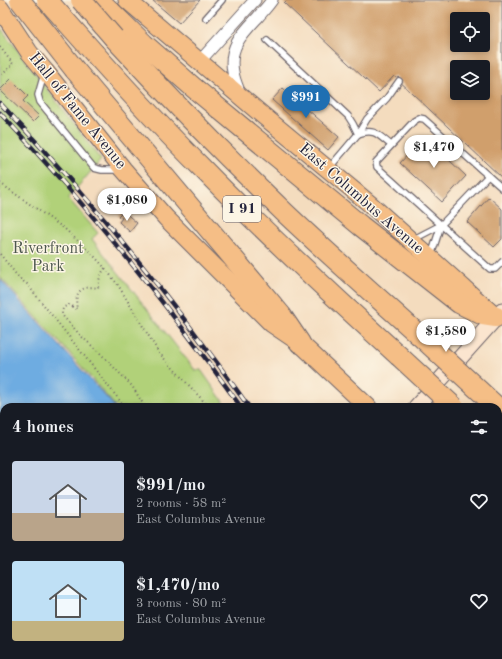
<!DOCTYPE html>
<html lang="en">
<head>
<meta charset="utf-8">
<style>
	:root { --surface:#171b24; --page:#242831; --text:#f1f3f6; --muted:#9ea1a6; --accent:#1f6fb2 }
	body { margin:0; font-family:"Old Standard TT",serif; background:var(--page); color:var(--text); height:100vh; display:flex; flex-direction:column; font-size:15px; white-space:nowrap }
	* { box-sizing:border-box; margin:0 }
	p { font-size:13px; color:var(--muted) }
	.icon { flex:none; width:22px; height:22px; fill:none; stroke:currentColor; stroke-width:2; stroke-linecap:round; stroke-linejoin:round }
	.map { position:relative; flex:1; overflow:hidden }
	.drawer { position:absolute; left:0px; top:403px; width:502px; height:256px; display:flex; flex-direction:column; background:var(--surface); border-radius:12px 12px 0 0; box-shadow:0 2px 6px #0003 }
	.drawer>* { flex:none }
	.fabs { position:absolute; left:450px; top:12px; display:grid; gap:8px }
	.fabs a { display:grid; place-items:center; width:40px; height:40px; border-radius:4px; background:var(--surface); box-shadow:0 2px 6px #0003; font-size:20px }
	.price { position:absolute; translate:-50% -34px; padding:0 9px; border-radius:14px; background:#fff; color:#222; font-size:13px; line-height:26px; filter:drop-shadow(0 1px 2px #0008) }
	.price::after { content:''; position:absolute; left:50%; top:24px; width:12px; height:9px; margin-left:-6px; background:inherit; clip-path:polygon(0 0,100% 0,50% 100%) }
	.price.selected { background:var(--accent); color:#fff }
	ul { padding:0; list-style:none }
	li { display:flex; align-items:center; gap:12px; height:100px; padding:0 12px }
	li span { display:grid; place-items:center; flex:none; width:112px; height:80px; border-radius:4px; color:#555 }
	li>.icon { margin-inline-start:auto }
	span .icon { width:48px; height:48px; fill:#fffc; stroke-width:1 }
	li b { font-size:17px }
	h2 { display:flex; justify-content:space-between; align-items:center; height:48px; padding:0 12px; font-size:17px }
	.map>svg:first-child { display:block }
	.green { fill:#b1d179; stroke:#6a7a5a }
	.water { fill:#6eace1; stroke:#48678e }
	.building { fill:#d09f6c; fill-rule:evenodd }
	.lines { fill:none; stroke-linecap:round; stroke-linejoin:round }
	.lane-casing { stroke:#6c6369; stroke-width:8 }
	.street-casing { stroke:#6c6369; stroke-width:13 }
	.secondary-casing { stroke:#6c6369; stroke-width:17 }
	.primary-casing { stroke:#6c6369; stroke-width:19 }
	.highway-casing { stroke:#6c6369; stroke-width:22 }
	.path { stroke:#6c6369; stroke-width:2; stroke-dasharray:1 3; stroke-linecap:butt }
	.lane { stroke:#fff; stroke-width:5.5 }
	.street { stroke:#fff; stroke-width:11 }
	.secondary { stroke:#fbe5cf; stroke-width:15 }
	.primary { stroke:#f5be86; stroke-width:17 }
	.highway { stroke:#f5be86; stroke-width:20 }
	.rail-casing { stroke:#22223b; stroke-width:4.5 }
	.rail { stroke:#fcf5e5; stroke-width:3; stroke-dasharray:9; stroke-linecap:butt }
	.highway-bridge-casing { stroke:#6c6369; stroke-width:22; stroke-linecap:butt }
	.highway-bridge { stroke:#f5be86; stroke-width:20 }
	.labels { text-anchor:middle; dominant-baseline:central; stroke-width:3; stroke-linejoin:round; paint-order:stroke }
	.shield { fill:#fcf5e5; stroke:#63616e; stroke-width:1 }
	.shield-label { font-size:15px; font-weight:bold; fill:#22223b }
	.street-label { font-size:16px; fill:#22223b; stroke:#fcf5e5 }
	.park-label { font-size:16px; fill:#4d574e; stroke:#fcf5e5 }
</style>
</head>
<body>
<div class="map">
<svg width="502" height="659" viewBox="0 0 502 659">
	<rect width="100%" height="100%" fill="#fcf5e5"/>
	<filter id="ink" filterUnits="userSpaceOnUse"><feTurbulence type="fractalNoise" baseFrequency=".025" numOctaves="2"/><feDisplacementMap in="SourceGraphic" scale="8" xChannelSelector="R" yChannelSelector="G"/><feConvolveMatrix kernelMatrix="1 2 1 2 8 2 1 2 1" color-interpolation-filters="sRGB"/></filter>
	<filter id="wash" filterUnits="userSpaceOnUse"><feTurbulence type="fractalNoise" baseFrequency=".012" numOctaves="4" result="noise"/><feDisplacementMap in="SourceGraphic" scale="16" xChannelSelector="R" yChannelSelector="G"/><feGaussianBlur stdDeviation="0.9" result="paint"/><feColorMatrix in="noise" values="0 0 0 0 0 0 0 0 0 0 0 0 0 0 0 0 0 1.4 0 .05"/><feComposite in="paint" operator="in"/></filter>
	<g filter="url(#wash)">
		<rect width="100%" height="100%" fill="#f4dcbe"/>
		<g class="green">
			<path d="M0 27 101 160 68 198 98 233 92 239 195 370H201L227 407H116L80 365 0 277Z"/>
			<path d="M289 655H383L385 659H292Z"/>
		</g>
		<path class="water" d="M0 279 115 407H4V655H287L290 659H0Z"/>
		<g id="blocks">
			<g class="building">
				<path d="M152 0H200L179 23Z"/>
				<path d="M287 0H502V178L394 76 379 92 284 3ZM457 19H483V45H457ZM457 67H483V93H457Z"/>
				<path d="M11 79 28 96 23 101 39 116 33 122 0 90Z"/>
				<path d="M283 88 339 137 328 150 272 100Z"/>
				<path d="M423 138 438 152 443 147 453 156 449 160 466 176 442 202 400 163Z"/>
				<path d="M489 197 502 209V239L494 247 467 222Z"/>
				<path d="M123 211 137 223 130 232 119 222 122 218 118 216Z"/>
				<path d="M498 562 502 565V597L500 595 498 598Z"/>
			</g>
		</g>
	</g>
	<g filter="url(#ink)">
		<use href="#blocks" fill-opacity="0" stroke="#6c6369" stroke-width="1"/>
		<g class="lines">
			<defs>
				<g id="lane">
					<path d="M206 18 222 0"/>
					<path d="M267 40 348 116 353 124 358 134"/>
					<path d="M44 74 38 95 40 102 94 168 102 170H120"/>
					<path d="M358 134C375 128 378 135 391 145"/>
					<path d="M330 167 358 134 367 119 387 98 399 81"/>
					<path d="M502 188 424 119 419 118 414 121 376 162 377 167 490 269H495L502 262"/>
					<path d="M441 225 488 176"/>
					<path d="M414 239 441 225 431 256"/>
					<path d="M413 655 415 659"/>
					<path d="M499 659 502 656"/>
				</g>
				<g id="street">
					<path d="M199 62 255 0"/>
					<path d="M241 96C238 88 234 80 233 72 228 47 243 33 258 17 263 11 268 6 272 0"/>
				</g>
				<path id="secondary" d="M416 407 502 311"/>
				<g id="primary">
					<path d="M127 0 260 113 370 204 496 317"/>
					<path d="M0 8 29 52 45 71 123 169 166 218 272 324 300 343 368 407"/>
				</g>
				<g id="highway">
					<path d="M99 0 144 44 194 88 361 226 459 303 483 315 496 317"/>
					<path d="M114 38C169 98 226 156 284 212 328 254 374 294 419 335"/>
					<path d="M95 54C129 92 164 130 201 167 264 232 331 294 399 356"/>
					<path d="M75 70 281 315 300 343"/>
					<path d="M498 448 502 452"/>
					<path d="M498 522 502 525"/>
				</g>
			</defs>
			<use href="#lane" class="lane-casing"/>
			<use href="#street" class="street-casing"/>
			<use href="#secondary" class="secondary-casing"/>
			<use href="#primary" class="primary-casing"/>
			<use href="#highway" class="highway-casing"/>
			<g class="path">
				<path d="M0 47 13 64 0 77"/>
				<path d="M0 183 65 229 94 256 105 268 118 285 159 353 209 407"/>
				<path d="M0 254 19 278 27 284 125 407"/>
				<path d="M105 268 100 276 98 288C81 285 74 292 77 309L69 305 64 307 62 311V315L81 336 102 355 132 386 145 407"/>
				<path d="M498 644 502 640"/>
				<path d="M320 655 323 659"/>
				<path d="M432 655 436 659"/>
				<path d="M337 659 345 655"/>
				<path d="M344 659 352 655"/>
				<path d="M472 659 476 655"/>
			</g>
			<use href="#lane" class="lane"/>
			<use href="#street" class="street"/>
			<use href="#secondary" class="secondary"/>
			<use href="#primary" class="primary"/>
			<use href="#highway" class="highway"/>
			<defs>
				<g id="rail">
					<path d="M0 103C90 198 173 300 249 407"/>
					<path d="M0 113C87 205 167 304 241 407"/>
					<path d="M391 655 393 659"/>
					<path d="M399 655 401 659"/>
				</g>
			</defs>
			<use href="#rail" class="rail-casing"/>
			<use href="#rail" class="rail"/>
			<defs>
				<g id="highway-bridge">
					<path d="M20 0 75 70"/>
					<path d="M47 0 95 54"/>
					<path d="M81 0 114 38"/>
					<path d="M419 335 497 407"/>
					<path d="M399 356 454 407"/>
				</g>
			</defs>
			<use href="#highway-bridge" class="highway-bridge-casing"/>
			<use href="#highway-bridge" class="highway-bridge"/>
		</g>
	</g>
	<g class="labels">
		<rect class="shield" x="223" y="196" width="38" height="26" rx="3"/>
		<g class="shield-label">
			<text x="242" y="209">I 91</text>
		</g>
		<g class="street-label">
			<text transform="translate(77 111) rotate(51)">Hall of Fame Avenue</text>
			<text transform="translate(361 199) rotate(41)">East Columbus Avenue</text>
		</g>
		<g class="park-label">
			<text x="48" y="249">Riverfront<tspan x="48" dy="18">Park</tspan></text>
		</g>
	</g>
</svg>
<div class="fabs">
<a><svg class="icon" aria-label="locate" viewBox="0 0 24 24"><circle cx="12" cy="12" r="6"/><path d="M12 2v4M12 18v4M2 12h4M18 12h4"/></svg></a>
<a><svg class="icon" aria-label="layers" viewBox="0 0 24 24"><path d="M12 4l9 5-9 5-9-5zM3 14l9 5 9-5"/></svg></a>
</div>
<b class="price selected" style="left:306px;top:119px">$991</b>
<b class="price" style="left:434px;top:169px">$1,470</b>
<b class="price" style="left:127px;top:222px">$1,080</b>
<b class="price" style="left:446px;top:353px">$1,580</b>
<section class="drawer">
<h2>4 homes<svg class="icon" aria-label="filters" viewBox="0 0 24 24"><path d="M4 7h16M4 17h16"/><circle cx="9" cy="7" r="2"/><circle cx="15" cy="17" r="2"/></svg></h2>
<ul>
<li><span style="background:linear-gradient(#c9d6e8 65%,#b9a48a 0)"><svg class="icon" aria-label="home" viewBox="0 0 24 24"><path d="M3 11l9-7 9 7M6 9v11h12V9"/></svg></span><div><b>$991/mo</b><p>2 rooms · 58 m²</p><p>East Columbus Avenue</p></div><svg class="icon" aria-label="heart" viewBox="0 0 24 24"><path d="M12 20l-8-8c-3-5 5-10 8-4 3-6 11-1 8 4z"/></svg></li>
<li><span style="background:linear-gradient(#bfe0f5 75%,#c2b280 0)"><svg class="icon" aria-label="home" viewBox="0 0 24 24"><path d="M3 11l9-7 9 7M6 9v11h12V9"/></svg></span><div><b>$1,470/mo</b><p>3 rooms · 80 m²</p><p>East Columbus Avenue</p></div><svg class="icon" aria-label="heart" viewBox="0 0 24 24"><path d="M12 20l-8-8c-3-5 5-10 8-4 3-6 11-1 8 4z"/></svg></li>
</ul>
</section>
</div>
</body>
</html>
